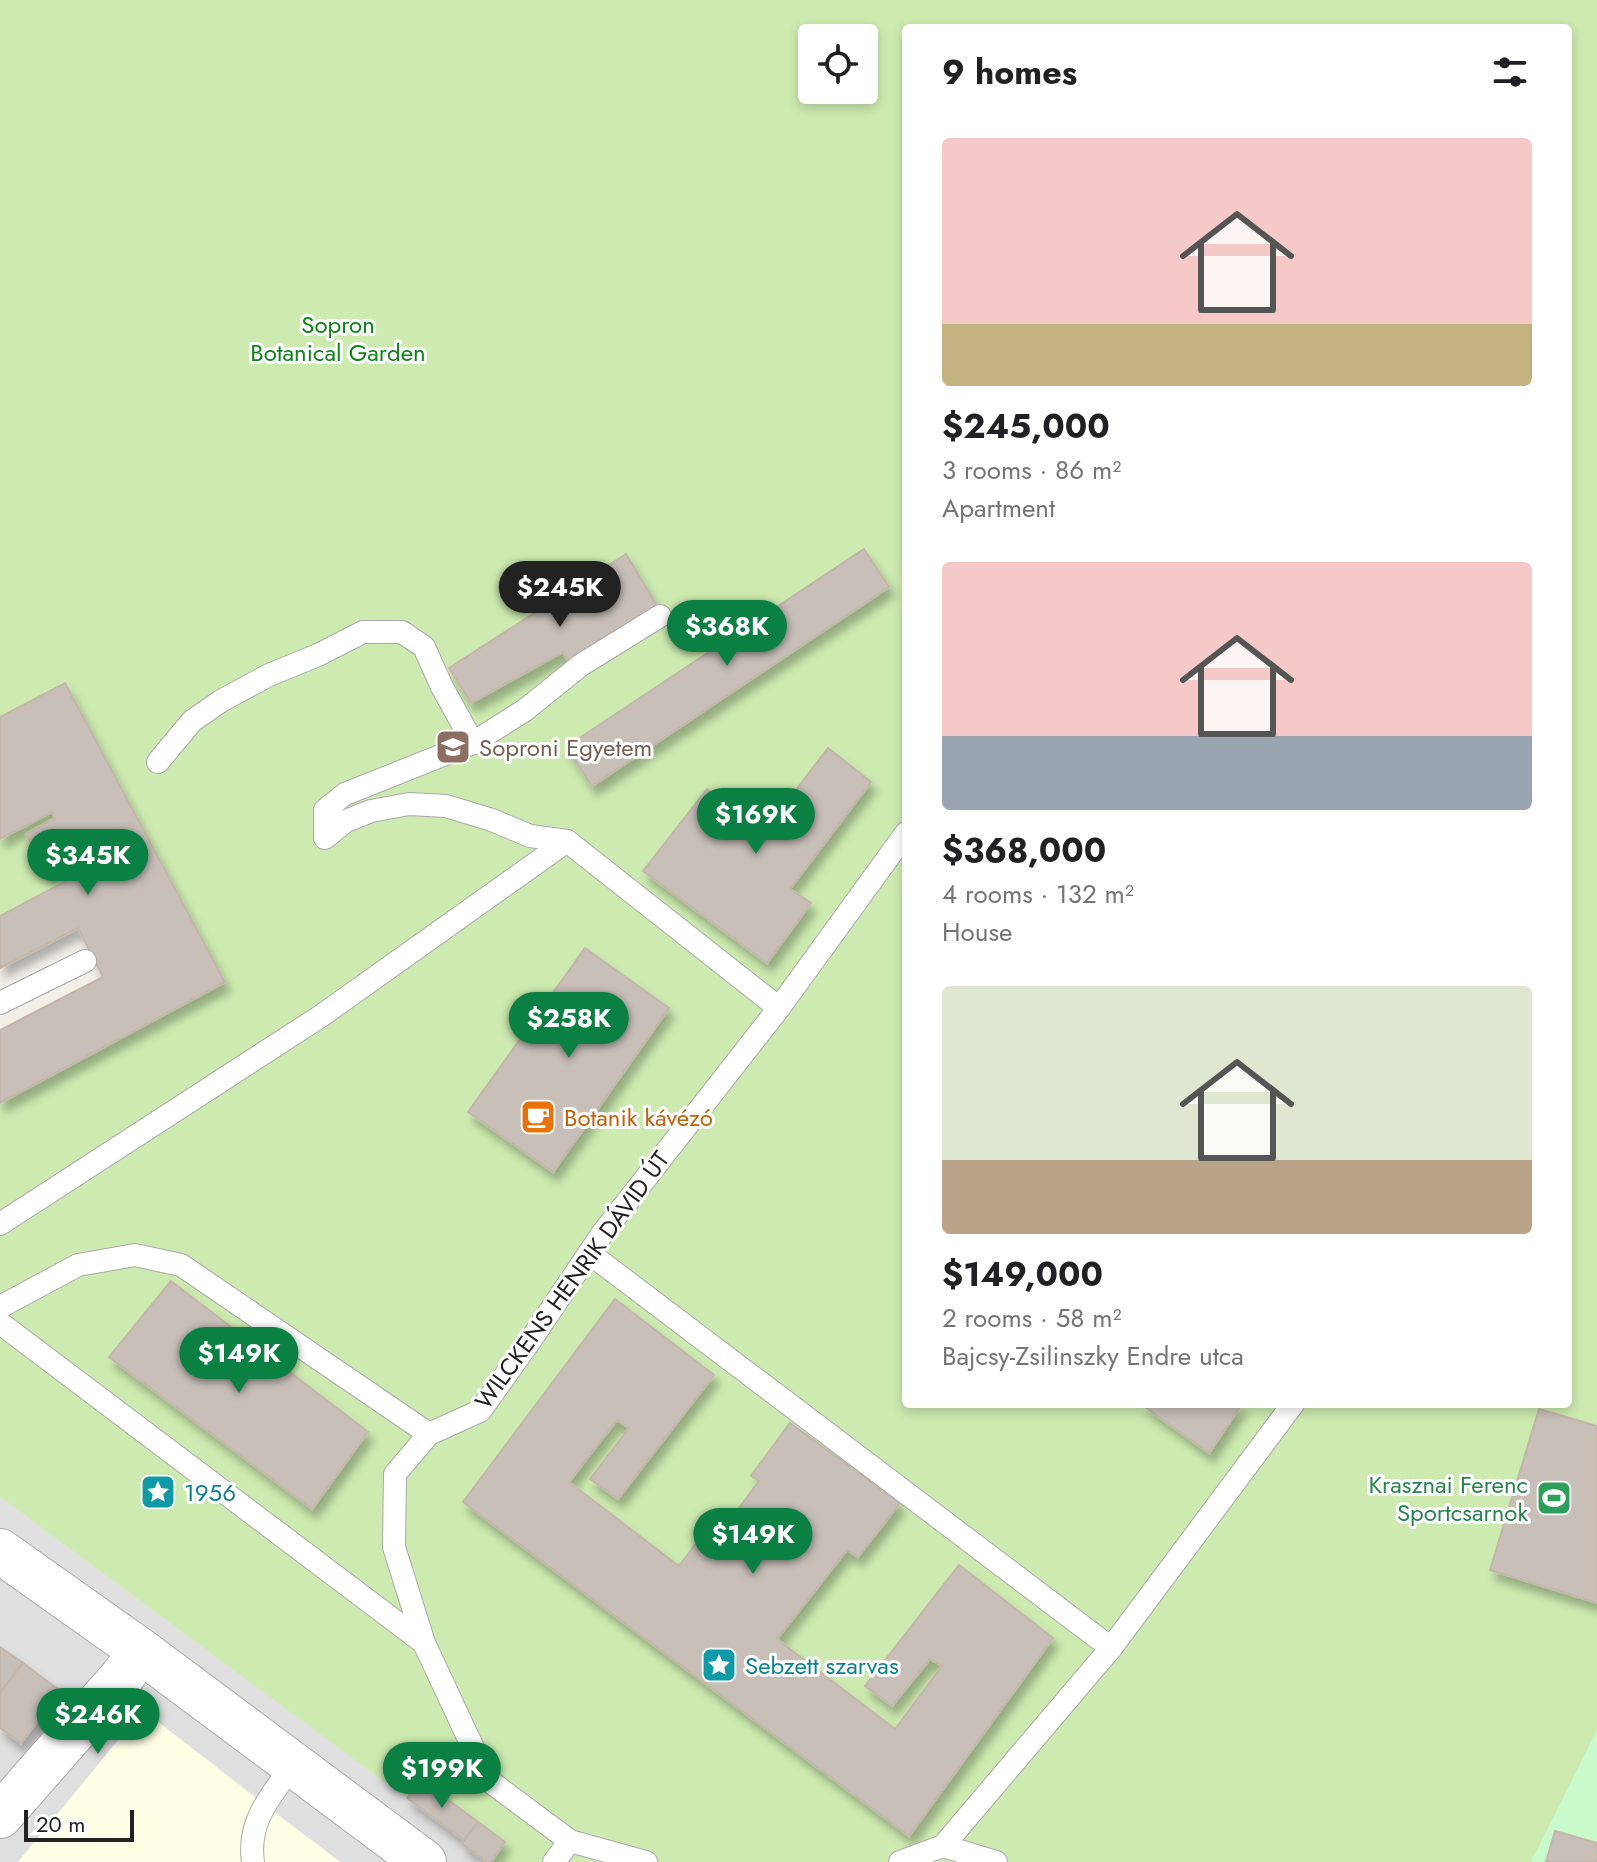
<!DOCTYPE html>
<html lang="en">
<head>
<meta charset="utf-8">
<style>
	:root { --surface:#fff; --page:#f2f2f2; --text:#202124; --muted:#757577; --accent:#0b8043 }
	body { margin:0; font-family:Jost,sans-serif; background:var(--page); color:var(--text); height:100vh; display:flex; flex-direction:column; font-size:30px; white-space:nowrap }
	* { box-sizing:border-box; margin:0 }
	p { font-size:26px; color:var(--muted) }
	.icon { flex:none; width:44px; height:44px; fill:none; stroke:currentColor; stroke-width:2; stroke-linecap:round; stroke-linejoin:round }
	.map { position:relative; flex:1; overflow:hidden }
	.side { position:absolute; left:902px; top:24px; width:670px; height:1384px; display:flex; flex-direction:column; background:var(--surface); border-radius:8px; box-shadow:0 4px 12px #0003 }
	.side>* { flex:none }
	.controls { position:absolute; left:798px; top:24px; display:grid; gap:16px }
	.controls a { display:grid; place-items:center; width:80px; height:80px; border-radius:8px; background:var(--surface); box-shadow:0 4px 12px #0003; font-size:40px }
	.scale { position:absolute; left:24px; bottom:20px; width:110px; box-sizing:border-box; padding-left:8px; border:4px solid #222; border-top:0; font-size:22px; line-height:28px; white-space:nowrap; color:#222; -webkit-text-stroke:6px #fff; paint-order:stroke }
	.price { position:absolute; translate:-50% -68px; padding:0 18px; border-radius:28px; background:var(--accent); color:#fff; font-size:26px; line-height:52px; filter:drop-shadow(0 2px 4px #0008) }
	.price::after { content:''; position:absolute; left:50%; top:48px; width:24px; height:18px; margin-left:-12px; background:inherit; clip-path:polygon(0 0,100% 0,50% 100%) }
	.price.active { background:#222; color:#fff }
	ul { padding:0; list-style:none }
	li { display:grid; align-content:center; gap:16px; height:424px; padding:0 40px }
	li span { display:grid; place-items:center; height:248px; border-radius:8px; color:#555 }
	li>.icon { margin-inline-start:auto }
	span .icon { width:144px; height:144px; fill:#fffc; stroke-width:1 }
	li b { font-size:34px }
	h2 { display:flex; justify-content:space-between; align-items:center; height:96px; padding:0 40px; font-size:34px }
	.map>svg:first-child { display:block }
	.residential { fill:#e0dfdf }
	.education { fill:#ffffe5 }
	.grass { fill:#cdebb0; fill-rule:evenodd }
	.park { fill:#c8facc }
	.building { fill:#c7bfb8; stroke:#c4b6ab; stroke-width:2; filter:url(#shadow) }
	.lines { fill:none; stroke-linecap:round; stroke-linejoin:round }
	.lane-casing { stroke:#a9a9a9; stroke-width:24 }
	.street-casing { stroke:#a9a9a9; stroke-width:46 }
	.lane { stroke:#fff; stroke-width:22 }
	.street { stroke:#fff; stroke-width:44 }
	.labels { text-anchor:middle; dominant-baseline:central; stroke-width:6; stroke-linejoin:round; paint-order:stroke }
	.park-label { font-size:24px; fill:#0c8416; stroke:#fff }
	.education-label { font-size:24px; fill:#785e54; stroke:#fff; text-anchor:start }
	.food-label { font-size:24px; fill:#c56008; stroke:#fff; text-anchor:start }
	.street-label { font-size:24px; fill:#222; stroke:#fff }
	.leisure-label { font-size:24px; fill:#27864d; stroke:#fff; text-anchor:end }
	.culture-label { font-size:24px; fill:#0d838f; stroke:#fff; text-anchor:start }
</style>
</head>
<body>
<div class="map">
<svg width="1597" height="1862" viewBox="0 0 1597 1862">
	<defs>
		<filter id="shadow"><feDropShadow dx="5" dy="9" stdDeviation="4" flood-color="#0004"/></filter>
	</defs>
	<rect width="100%" height="100%" fill="#f2efe9"/>
	<path class="residential" d="M0 1497 464 1840 462 1843 486 1862H340L143 1710 18 1862H0Z"/>
	<path class="education" d="M143 1710 264 1805 340 1862H18Z"/>
	<g class="grass">
		<path d="M0 0H1597V1426L1539 1409 1490 1570 1597 1603V1782L1534 1862H486L462 1844 463 1840 0 1497V1103L225 982 65 683 0 717ZM906 28H1568V1404H1242L1209 1452 1141 1404H906ZM812 38H864V90H812ZM864 549 889 588 592 785 567 746ZM626 554 659 609 568 662 563 652 450 668ZM828 748 871 782 790 889 811 903 766 962 644 871 707 789 766 829ZM585 949 669 1008 552 1172 469 1112ZM171 1282 368 1432 312 1509 109 1358ZM615 1299 713 1375 591 1479 629 1428 617 1420 569 1482 679 1566 711 1523 762 1558 780 1536 740 1507 759 1481 751 1475 790 1423 899 1503 858 1556 847 1550 777 1639 895 1729 942 1666 930 1659 893 1706 865 1686 959 1565 1053 1637 909 1835 464 1502Z"/>
		<path d="M52 812 55 818 48 875 94 850 100 863 0 916V839Z"/>
	</g>
	<path class="park" d="M1597 1730V1862H1531Z"/>
	<g class="building">
		<path d="M864 549 889 587 592 786 566 747Z"/>
		<path d="M626 554 659 609 568 662 563 652 471 703 449 668Z"/>
		<path d="M65 683 225 982 0 1103V1030L103 977 78 928 0 968V916L100 863 94 850 48 875 26 834 55 818 52 812 0 839V717Z"/>
		<path d="M828 748 871 782 790 889 811 903 767 963 643 871 707 789 766 829Z"/>
		<path d="M585 948 669 1008 553 1172 468 1112Z"/>
		<path d="M171 1281 368 1432 312 1509 109 1357Z"/>
		<path d="M615 1299 714 1375 618 1499 590 1479 629 1428 617 1420 569 1482 679 1566 711 1523 762 1558 780 1536 739 1508 759 1481 751 1476 790 1423 900 1503 858 1557 847 1550 777 1639 895 1729 942 1666 930 1659 892 1706 865 1686 959 1565 1053 1638 909 1836 463 1502Z"/>
		<path d="M1141 1404H1242L1209 1453Z"/>
		<path d="M1539 1409 1597 1426V1603L1490 1570Z"/>
		<path d="M0 1647 23 1663 0 1693Z"/>
		<path d="M23 1663 60 1691 21 1743 0 1728V1693Z"/>
		<path d="M421 1780 478 1822 464 1840 407 1798Z"/>
		<path d="M478 1822 505 1842 491 1862H486L462 1844Z"/>
		<path d="M1555 1831 1597 1843V1862H1546Z"/>
	</g>
	<g class="lines">
		<defs>
			<g id="lane">
				<path d="M473 743 525 710 581 665 660 616"/>
				<path d="M158 762 192 721 221 701 269 675 318 655 363 632H402L424 647 442 687 473 743 345 794 325 810V838L346 821 371 811 409 804 446 806 492 820 530 836 567 841 779 1008"/>
				<path d="M0 1003 85 961"/>
				<path d="M0 1224 321 1016 567 841"/>
				<path d="M589 1253 1111 1648"/>
				<path d="M0 1307 78 1265 135 1255 181 1265 429 1434"/>
				<path d="M0 1323 424 1643"/>
				<path d="M943 1846 996 1862"/>
				<path d="M253 1862C247 1821 271 1796 293 1765"/>
				<path d="M554 1862 570 1841"/>
				<path d="M646 1862 570 1841 488 1780 424 1643 394 1547 395 1474 429 1434 480 1411 530 1341 602 1234 779 1008 906 833"/>
				<path d="M900 1862 943 1846 1111 1648 1293 1404"/>
			</g>
			<g id="street">
				<path d="M0 1551 141 1651 424 1862"/>
				<path d="M0 1816 122 1677 141 1651"/>
			</g>
		</defs>
		<use href="#lane" class="lane-casing"/>
		<use href="#street" class="street-casing"/>
		<use href="#lane" class="lane"/>
		<use href="#street" class="street"/>
	</g>
	<defs>
		<symbol id="university-square" viewBox="-11 -11 22 22"><rect x="-9" y="-9" width="18" height="18" rx="4" fill="#8d6e63" stroke="#fff"/><path d="M0-5L7-2L0 1L-7-2ZM-4 1L0 2.5L4 1V4Q0 6-4 4Z" fill="#fff"/></symbol>
		<symbol id="cafe-square" viewBox="-11 -11 22 22"><rect x="-9" y="-9" width="18" height="18" rx="4" fill="#e8710a" stroke="#fff"/><path d="M-5.5-4.5H6V0H3Q3 3.5 0 3.5H-2.5Q-5.5 3.5-5.5 0ZM3-3.2v2h1.7v-2ZM-6 4.5H4V6H-6Z" fill="#fff"/></symbol>
		<symbol id="sight-square" viewBox="-11 -11 22 22"><rect x="-9" y="-9" width="18" height="18" rx="4" fill="#0f9aa8" stroke="#fff"/><path d="M0-6L1.8-2.2L6-1.7L2.9 1.2L3.7 5.4L0 3.3L-3.7 5.4L-2.9 1.2L-6-1.7L-1.8-2.2Z" fill="#fff"/></symbol>
		<symbol id="stadium-square" viewBox="-11 -11 22 22"><rect x="-9" y="-9" width="18" height="18" rx="4" fill="#2e9e5b" stroke="#fff"/><path d="M0-5a6.5 5 0 1 0 0 10a6.5 5 0 1 0 0-10ZM-3.5-1.8h7v3.6h-7Z" fill="#fff"/></symbol>
	</defs>
	<g fill-rule="evenodd">
		<use href="#university-square" x="433" y="727" width="40" height="40"/>
		<use href="#cafe-square" x="518" y="1097" width="40" height="40"/>
		<use href="#sight-square" x="138" y="1472" width="40" height="40"/>
		<use href="#stadium-square" x="1534" y="1478" width="40" height="40"/>
		<use href="#sight-square" x="699" y="1645" width="40" height="40"/>
	</g>
	<g class="labels">
		<g class="park-label">
			<text x="338" y="324">Sopron<tspan x="338" dy="28">Botanical Garden</tspan></text>
		</g>
		<g class="education-label">
			<text x="479" y="747">Soproni Egyetem</text>
		</g>
		<g class="food-label">
			<text x="564" y="1117">Botanik kávézó</text>
		</g>
		<g class="street-label">
			<text transform="translate(572 1280) rotate(-54)">WILCKENS HENRIK DÁVID ÚT</text>
		</g>
		<g class="leisure-label">
			<text x="1528" y="1484">Krasznai Ferenc<tspan x="1528" dy="28">Sportcsarnok</tspan></text>
		</g>
		<g class="culture-label">
			<text x="184" y="1492">1956</text>
			<text x="745" y="1665">Sebzett szarvas</text>
		</g>
	</g>
</svg>
<div class="controls">
<a><svg class="icon" aria-label="locate" viewBox="0 0 24 24"><circle cx="12" cy="12" r="6"/><path d="M12 2v4M12 18v4M2 12h4M18 12h4"/></svg></a>
</div>
<div class="scale">20 m</div>
<b class="price active" style="left:560px;top:629px">$245K</b>
<b class="price" style="left:727px;top:668px">$368K</b>
<b class="price" style="left:756px;top:856px">$169K</b>
<b class="price" style="left:88px;top:897px">$345K</b>
<b class="price" style="left:569px;top:1060px">$258K</b>
<b class="price" style="left:239px;top:1395px">$149K</b>
<b class="price" style="left:753px;top:1576px">$149K</b>
<b class="price" style="left:98px;top:1756px">$246K</b>
<b class="price" style="left:442px;top:1810px">$199K</b>
<section class="side">
<h2>9 homes<svg class="icon" aria-label="filters" viewBox="0 0 24 24"><path d="M4 7h16M4 17h16"/><circle cx="9" cy="7" r="2"/><circle cx="15" cy="17" r="2"/></svg></h2>
<ul>
<li><span style="background:linear-gradient(#f6c9c9 75%,#c2b280 0)"><svg class="icon" aria-label="home" viewBox="0 0 24 24"><path d="M3 11l9-7 9 7M6 9v11h12V9"/></svg></span><div><b>$245,000</b><p>3 rooms · 86 m²</p><p>Apartment</p></div></li>
<li><span style="background:linear-gradient(#f6c9c9 70%,#9aa5b1 0)"><svg class="icon" aria-label="home" viewBox="0 0 24 24"><path d="M3 11l9-7 9 7M6 9v11h12V9"/></svg></span><div><b>$368,000</b><p>4 rooms · 132 m²</p><p>House</p></div></li>
<li><span style="background:linear-gradient(#dfe7d0 70%,#b9a48a 0)"><svg class="icon" aria-label="home" viewBox="0 0 24 24"><path d="M3 11l9-7 9 7M6 9v11h12V9"/></svg></span><div><b>$149,000</b><p>2 rooms · 58 m²</p><p>Bajcsy-Zsilinszky Endre utca</p></div></li>
</ul>
</section>
</div>
</body>
</html>
